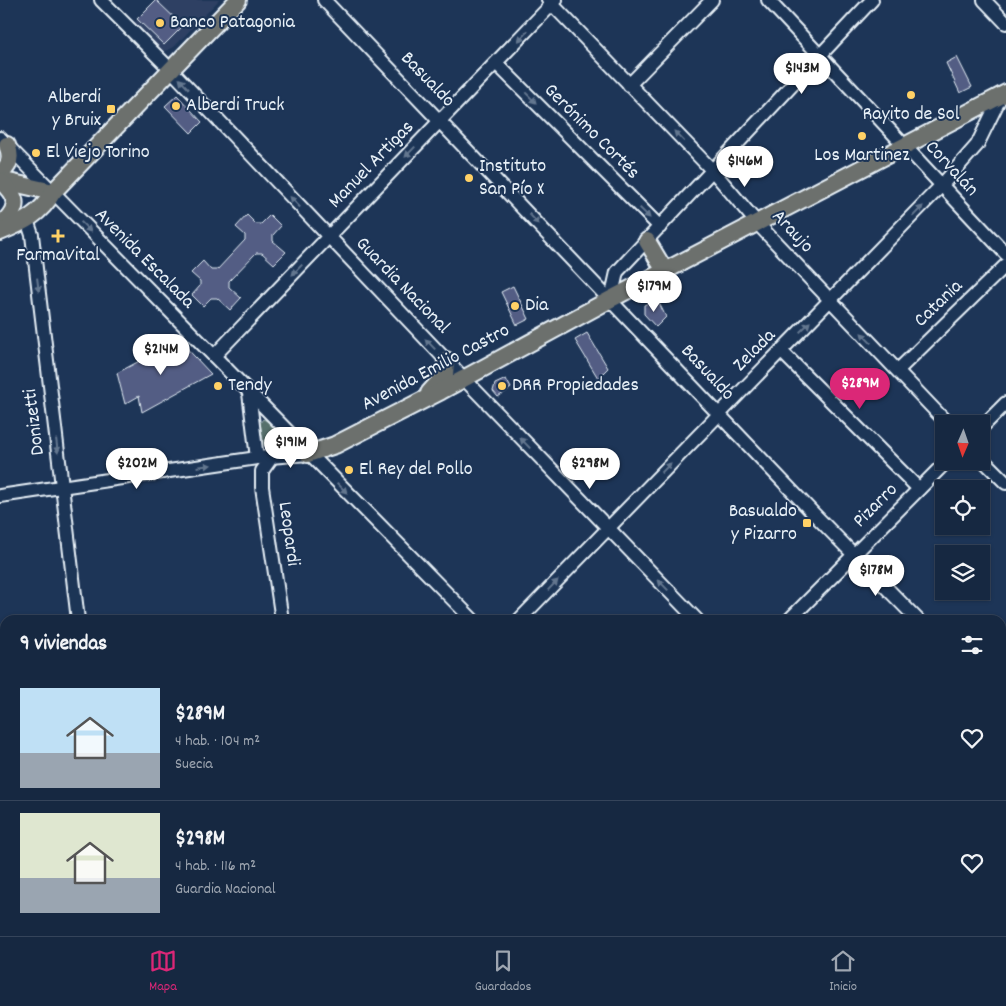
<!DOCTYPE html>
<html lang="es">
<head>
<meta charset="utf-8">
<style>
	:root { --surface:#162841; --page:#1f3048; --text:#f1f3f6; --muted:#9ea6b1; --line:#35445a; --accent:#db2777 }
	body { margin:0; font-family:Dekko,sans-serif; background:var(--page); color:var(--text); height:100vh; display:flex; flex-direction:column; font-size:19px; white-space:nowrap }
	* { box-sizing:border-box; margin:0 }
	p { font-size:16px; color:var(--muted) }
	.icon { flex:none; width:28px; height:28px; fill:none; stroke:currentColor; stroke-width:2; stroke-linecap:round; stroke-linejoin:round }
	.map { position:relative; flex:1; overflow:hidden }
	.sheet { position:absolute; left:0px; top:615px; width:1006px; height:321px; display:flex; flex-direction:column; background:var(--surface); border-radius:15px 15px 0 0; box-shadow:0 1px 4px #0004,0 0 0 1px var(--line) }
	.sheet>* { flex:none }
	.needle { width:32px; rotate:182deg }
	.fabs { position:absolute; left:935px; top:415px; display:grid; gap:10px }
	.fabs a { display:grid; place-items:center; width:55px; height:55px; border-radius:0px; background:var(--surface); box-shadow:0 1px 4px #0004,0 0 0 1px var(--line); font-size:25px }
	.price { position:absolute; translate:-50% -42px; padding:0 11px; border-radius:18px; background:#fff; color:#222; font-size:16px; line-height:32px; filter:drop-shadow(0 1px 2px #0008) }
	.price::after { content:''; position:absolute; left:50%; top:30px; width:15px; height:11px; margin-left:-8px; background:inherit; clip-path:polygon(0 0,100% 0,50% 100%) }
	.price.current { background:var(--accent); color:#fff }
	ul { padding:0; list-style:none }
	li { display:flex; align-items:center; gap:15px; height:125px; padding:0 20px }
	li+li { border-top:1px solid var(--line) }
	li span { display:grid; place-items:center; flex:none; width:140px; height:100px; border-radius:0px; color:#555 }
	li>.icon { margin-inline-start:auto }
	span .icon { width:60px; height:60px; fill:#fffc; stroke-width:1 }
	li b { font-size:21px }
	h2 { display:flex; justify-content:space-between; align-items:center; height:60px; padding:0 20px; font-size:21px }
	.tabs { display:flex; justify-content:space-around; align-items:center; height:70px; border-top:1px solid var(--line); background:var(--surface); font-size:14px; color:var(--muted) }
	.tabs a { display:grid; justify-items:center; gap:2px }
	.tabs .current { color:var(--accent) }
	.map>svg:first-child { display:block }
	.built { fill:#2d4164 }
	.green { fill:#566f6c; stroke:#9fb0b2 }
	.building { fill:#535d84; stroke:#e8f1f8 }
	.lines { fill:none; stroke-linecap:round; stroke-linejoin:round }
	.minor-casing { stroke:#e8f1f8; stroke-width:16 }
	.major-casing { stroke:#e8f1f8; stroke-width:20 }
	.minor { stroke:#1d3557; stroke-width:12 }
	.major { stroke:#6c706d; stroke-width:16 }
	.oneway { fill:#64778f }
	.poi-dot { fill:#ffd166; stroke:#1d3557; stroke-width:2 }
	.labels { text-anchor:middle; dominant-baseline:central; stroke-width:4; stroke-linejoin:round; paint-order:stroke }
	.poi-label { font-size:20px; fill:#e8f1f8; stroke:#1d3557; text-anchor:start }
	.street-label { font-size:20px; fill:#e8f1f8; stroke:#1d3557 }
</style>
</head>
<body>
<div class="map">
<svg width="1006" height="936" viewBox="0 0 1006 936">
	<rect width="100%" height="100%" fill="#1d3557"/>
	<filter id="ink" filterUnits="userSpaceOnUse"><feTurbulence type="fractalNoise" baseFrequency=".02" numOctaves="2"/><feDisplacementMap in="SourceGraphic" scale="10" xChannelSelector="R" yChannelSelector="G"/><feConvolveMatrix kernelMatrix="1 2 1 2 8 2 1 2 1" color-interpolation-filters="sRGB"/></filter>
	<g filter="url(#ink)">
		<path class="built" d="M156 0H219L174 47 166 51 157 49 133 24Z"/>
		<path class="green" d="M263 419 267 421 288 443 287 447 273 450 264 445 260 423Z"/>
		<g class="building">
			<path d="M156 0 183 26 164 45 137 19Z"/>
			<path d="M957 57 972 87 960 93 946 63Z"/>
			<path d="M177 95 202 122 191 133 165 106Z"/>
			<path d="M247 215 256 224H261L270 215 281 226 273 235V241L286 252 274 264 262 253H256L229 281V287L241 298 230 310 217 298H211L203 306 192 295 200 286V281L191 273 203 261 211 270H217L245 240V235L236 227Z"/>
			<path d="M513 286 529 319 517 325 501 292Z"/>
			<path d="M657 299 666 317 656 327 644 314V305Z"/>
			<path d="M587 333 608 368 598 378 575 340Z"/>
			<path d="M179 340 211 374 142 412 139 396 125 404 117 373Z"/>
			<path d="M506 379 511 388 498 397 493 391 495 384Z"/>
		</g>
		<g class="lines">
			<defs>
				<g id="minor">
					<path d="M101 0 171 70 446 360 697 620"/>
					<path d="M324 0 814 514 918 620"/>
					<path d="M548 0 713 171 757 223 948 424"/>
					<path d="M768 0 1006 254"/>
					<path d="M984 0 1006 23"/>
					<path d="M496 63 660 227"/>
					<path d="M629 85 712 0"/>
					<path d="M0 138 473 620"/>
					<path d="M27 220 32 235 78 620"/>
					<path d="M611 299 617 272 872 0"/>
					<path d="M781 351 919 489"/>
					<path d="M214 356 556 0"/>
					<path d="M898 370 1006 265"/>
					<path d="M249 393 257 458"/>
					<path d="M981 428 1006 403"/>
					<path d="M272 457 262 471V487L282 620"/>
					<path d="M981 458 1006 483"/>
					<path d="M0 496 257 458 308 454"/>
					<path d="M519 620 941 186 977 145 1001 96"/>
					<path d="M789 620 947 461"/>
					<path d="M1001 704 1006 708"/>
					<path d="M0 707 5 706"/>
					<path d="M1001 735 1006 730"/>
					<path d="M0 836 5 835"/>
					<path d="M0 915H5"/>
					<path d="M115 931 116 936"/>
					<path d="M325 931 326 936"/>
					<path d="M536 931 537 936"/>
					<path d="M781 931 785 936"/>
					<path d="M1001 931 1006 936"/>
					<path d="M747 936 748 931"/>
					<path d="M799 936 803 931"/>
				</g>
				<g id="major">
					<path d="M0 174C10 166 12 157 7 145"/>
					<path d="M0 180 53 192"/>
					<path d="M0 181C20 198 19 209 0 226"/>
					<path d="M0 232C23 223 41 214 53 192L238 0"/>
					<path d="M647 241 665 271"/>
					<path d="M429 393 445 375 446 360"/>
					<path d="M308 454 335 445 441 391 611 299 1006 93"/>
				</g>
			</defs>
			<use href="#minor" class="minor-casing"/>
			<use href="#major" class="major-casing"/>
			<use href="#minor" class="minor"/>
			<use href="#major" class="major"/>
		</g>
		<defs><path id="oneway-solid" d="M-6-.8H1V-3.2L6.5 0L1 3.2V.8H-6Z" transform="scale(1.25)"/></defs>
		<g class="oneway">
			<use href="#oneway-solid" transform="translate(523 36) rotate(133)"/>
			<use href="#oneway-solid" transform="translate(184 84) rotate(-133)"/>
			<use href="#oneway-solid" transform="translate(531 98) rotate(45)"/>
			<use href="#oneway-solid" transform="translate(679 136) rotate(-134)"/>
			<use href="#oneway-solid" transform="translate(410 152) rotate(134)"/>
			<use href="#oneway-solid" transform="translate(295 202) rotate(-133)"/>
			<use href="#oneway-solid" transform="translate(918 211) rotate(-46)"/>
			<use href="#oneway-solid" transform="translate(645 213) rotate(45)"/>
			<use href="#oneway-solid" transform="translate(534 219) rotate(46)"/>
			<use href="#oneway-solid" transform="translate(86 227) rotate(45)"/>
			<use href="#oneway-solid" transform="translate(297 270) rotate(134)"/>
			<use href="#oneway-solid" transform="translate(38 285) rotate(83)"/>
			<use href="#oneway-solid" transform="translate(805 327) rotate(-45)"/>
			<use href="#oneway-solid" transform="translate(866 338) rotate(-134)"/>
			<use href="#oneway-solid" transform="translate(430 344) rotate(-134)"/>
			<use href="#oneway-solid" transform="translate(525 443) rotate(-134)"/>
			<use href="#oneway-solid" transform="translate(57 446) rotate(83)"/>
			<use href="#oneway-solid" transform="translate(204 466) rotate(-8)"/>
			<use href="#oneway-solid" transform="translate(666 468) rotate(-46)"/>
			<use href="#oneway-solid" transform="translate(342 488) rotate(45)"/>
			<use href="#oneway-solid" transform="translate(553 585) rotate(-46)"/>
			<use href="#oneway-solid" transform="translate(663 585) rotate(-134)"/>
		</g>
	</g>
	<g class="poi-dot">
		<circle cx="160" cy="23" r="5"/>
		<circle cx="911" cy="95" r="5"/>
		<circle cx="176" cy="106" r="5"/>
		<rect x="106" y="104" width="10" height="10" rx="2.5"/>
		<circle cx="862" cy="136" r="5"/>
		<circle cx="36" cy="153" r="5"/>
		<circle cx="469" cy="178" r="5"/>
		<path d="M55.5 228.5h5v5h5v5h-5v5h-5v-5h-5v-5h5z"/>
		<circle cx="515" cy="306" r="5"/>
		<circle cx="218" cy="386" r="5"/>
		<circle cx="502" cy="386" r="5"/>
		<circle cx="349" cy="470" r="5"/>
		<rect x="802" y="518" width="10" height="10" rx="2.5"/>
	</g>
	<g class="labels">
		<g class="poi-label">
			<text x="170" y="23">Banco Patagonia</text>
			<text x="101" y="98" text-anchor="end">Alberdi<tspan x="101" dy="23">y Bruix</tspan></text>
			<text x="186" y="106">Alberdi Truck</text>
			<text x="911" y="115" text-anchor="middle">Rayito de Sol</text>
			<text x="46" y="153">El Viejo Torino</text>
			<text x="862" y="156" text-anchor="middle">Los Martinez</text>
			<text x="479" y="167">Instituto<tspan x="479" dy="23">San Pío X</tspan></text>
			<text x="58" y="256" text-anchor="middle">FarmaVital</text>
			<text x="525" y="306">Dia</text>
			<text x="228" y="386">Tendy</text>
			<text x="512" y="386">DRR Propiedades</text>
			<text x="359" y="470">El Rey del Pollo</text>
			<text x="797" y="512" text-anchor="end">Basualdo<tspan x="797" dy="23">y Pizarro</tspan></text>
		</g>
		<g class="street-label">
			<text transform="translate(427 80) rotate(46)">Basualdo</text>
			<text transform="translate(591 132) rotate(45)">Gerónimo Cortés</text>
			<text transform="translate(372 165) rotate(-46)">Manuel Artigas</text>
			<text transform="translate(951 169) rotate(47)">Corvalán</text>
			<text transform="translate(792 232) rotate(47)">Araujo</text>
			<text transform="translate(144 259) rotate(45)">Avenida Escalada</text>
			<text transform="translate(402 286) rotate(46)">Guardia Nacional</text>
			<text transform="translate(939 304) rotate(-44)">Catania</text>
			<text transform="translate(755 351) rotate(-45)">Zelada</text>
			<text transform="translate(436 368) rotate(-28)">Avenida Emilio Castro</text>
			<text transform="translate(707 373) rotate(47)">Basualdo</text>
			<text transform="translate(35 422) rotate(-97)">Donizetti</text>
			<text transform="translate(876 506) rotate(-45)">Pizarro</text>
			<text transform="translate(288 534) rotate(82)">Leopardi</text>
		</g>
	</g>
</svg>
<div class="fabs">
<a><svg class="needle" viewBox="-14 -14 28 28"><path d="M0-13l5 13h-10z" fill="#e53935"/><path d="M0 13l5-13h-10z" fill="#9ea6b1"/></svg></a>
<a><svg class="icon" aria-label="locate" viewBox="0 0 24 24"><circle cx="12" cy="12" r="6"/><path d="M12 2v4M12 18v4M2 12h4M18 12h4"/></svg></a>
<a><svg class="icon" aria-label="layers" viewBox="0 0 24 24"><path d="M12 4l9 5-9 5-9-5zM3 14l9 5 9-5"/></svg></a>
</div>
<b class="price" style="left:802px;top:95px">$143M</b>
<b class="price" style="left:745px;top:188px">$146M</b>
<b class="price" style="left:654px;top:313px">$179M</b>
<b class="price" style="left:161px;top:376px">$214M</b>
<b class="price current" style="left:860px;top:410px">$289M</b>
<b class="price" style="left:291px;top:469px">$191M</b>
<b class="price" style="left:137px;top:490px">$202M</b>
<b class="price" style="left:590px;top:490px">$298M</b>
<b class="price" style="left:876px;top:597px">$178M</b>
<section class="sheet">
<h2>9 viviendas<svg class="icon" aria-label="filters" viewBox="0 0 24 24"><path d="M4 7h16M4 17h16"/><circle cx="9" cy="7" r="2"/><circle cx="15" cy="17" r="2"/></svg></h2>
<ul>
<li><span style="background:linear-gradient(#bfe0f5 65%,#9aa5b1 0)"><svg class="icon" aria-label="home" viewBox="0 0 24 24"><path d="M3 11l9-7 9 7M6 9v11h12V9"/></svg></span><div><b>$289M</b><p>4 hab. · 104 m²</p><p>Suecia</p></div><svg class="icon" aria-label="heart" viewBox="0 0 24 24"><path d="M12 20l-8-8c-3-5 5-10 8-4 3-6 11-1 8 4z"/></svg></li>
<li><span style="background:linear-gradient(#dfe7d0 65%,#9aa5b1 0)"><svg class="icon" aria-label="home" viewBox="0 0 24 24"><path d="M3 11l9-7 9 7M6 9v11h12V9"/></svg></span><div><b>$298M</b><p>4 hab. · 116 m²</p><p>Guardia Nacional</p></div><svg class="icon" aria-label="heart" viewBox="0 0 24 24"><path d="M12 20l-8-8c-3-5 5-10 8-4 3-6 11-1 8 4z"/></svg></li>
</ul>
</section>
</div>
<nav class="tabs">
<a class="current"><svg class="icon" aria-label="map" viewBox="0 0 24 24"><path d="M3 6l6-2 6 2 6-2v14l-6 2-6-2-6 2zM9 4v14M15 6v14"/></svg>Mapa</a>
<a><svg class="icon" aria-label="saved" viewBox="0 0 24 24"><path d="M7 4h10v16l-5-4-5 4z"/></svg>Guardados</a>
<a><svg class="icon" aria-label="home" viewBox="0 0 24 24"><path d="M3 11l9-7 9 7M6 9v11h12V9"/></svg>Inicio</a>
</nav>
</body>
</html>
